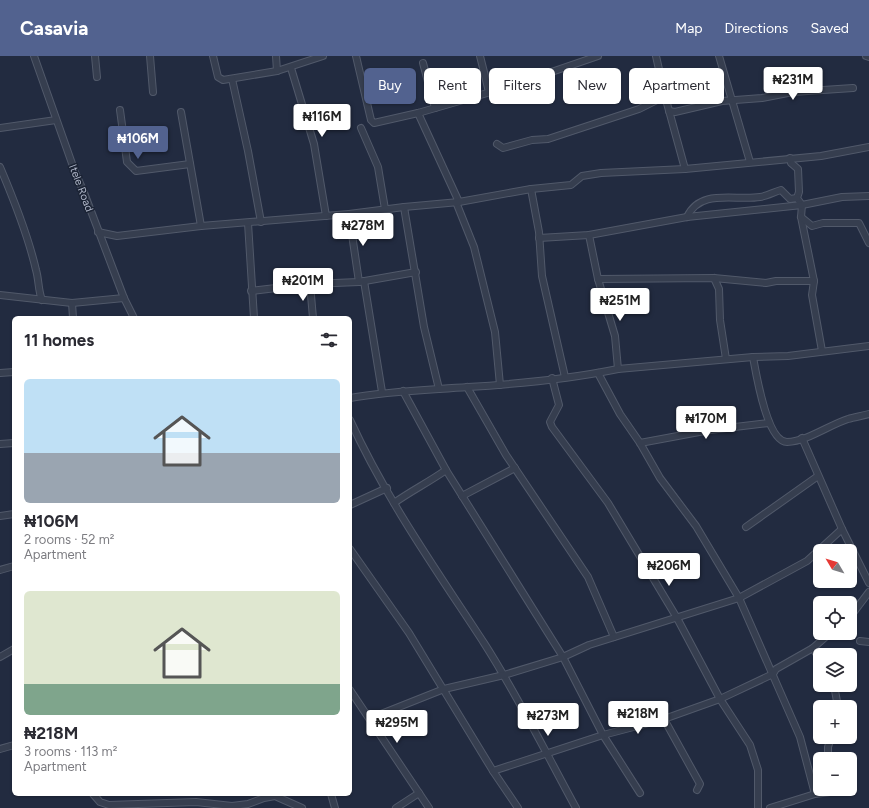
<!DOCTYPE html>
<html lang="en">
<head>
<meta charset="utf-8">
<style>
	:root { --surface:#fff; --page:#f7f7f7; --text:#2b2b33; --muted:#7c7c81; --accent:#52628f }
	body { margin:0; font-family:Figtree,sans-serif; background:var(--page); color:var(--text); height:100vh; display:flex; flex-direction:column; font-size:15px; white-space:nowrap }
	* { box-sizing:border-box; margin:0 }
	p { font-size:13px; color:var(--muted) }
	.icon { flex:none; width:22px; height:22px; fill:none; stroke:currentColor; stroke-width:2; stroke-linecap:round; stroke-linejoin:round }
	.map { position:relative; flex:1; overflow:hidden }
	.details { position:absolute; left:12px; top:260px; width:340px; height:480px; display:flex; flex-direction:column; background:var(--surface); border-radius:6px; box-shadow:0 1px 3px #0004 }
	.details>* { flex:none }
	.hud { position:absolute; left:364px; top:12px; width:380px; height:36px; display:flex; gap:8px }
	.needle { width:26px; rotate:308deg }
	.fabs { position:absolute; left:813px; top:488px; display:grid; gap:8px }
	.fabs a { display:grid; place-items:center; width:44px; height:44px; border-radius:6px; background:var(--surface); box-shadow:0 1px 3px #0004; font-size:20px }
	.price { position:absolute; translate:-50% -34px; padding:0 9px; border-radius:4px; background:#fff; color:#222; font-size:13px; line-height:26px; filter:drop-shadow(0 1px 2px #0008) }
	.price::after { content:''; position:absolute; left:50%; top:24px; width:12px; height:9px; margin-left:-6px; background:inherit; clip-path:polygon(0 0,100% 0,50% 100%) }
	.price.on { background:var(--accent); color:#fff }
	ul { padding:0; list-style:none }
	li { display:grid; align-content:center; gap:8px; height:212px; padding:0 12px }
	li span { display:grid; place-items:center; height:124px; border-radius:6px; color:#555 }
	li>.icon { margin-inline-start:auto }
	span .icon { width:72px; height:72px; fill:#fffc; stroke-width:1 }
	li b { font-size:17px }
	h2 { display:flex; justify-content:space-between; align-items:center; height:48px; padding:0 12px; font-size:17px }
	.tag { padding:0 14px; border-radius:6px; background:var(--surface); box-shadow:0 1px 3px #0004; font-size:14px; line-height:36px }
	.tag.on { background:var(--accent); color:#fff }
	header { display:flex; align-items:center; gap:24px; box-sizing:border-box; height:56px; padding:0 20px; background:var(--accent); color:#fff }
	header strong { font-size:19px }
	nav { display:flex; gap:22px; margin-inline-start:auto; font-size:14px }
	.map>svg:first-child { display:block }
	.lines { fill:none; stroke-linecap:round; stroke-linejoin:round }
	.minor-casing { stroke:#51596a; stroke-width:8 }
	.minor { stroke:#363e4f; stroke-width:6 }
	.labels { text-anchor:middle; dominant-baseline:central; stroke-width:3; stroke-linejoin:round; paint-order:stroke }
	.street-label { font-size:11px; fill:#b2b9cb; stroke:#1b2334 }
</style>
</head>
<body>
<header>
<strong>Casavia</strong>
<nav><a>Map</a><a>Directions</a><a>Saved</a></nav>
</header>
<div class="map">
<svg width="869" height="752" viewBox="0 0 869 752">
	<rect width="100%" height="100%" fill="#222b40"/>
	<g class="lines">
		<defs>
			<g id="minor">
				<path d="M34 0 75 116 83 134 124 242 134 262"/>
				<path d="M95 0 97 21"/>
				<path d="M150 0 153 36"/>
				<path d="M213 0 218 21 223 24 277 15 323 0"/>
				<path d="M276 0 277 15"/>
				<path d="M356 0 371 64 374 67 418 57 508 31 598 0"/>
				<path d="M480 0 489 36"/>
				<path d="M656 0 665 40 685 113"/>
				<path d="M719 0 750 106"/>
				<path d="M866 0 869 1"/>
				<path d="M423 7 435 52"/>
				<path d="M291 12 314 88 326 160"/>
				<path d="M232 23 248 95 261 166"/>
				<path d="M120 54 127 106 136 115 190 108"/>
				<path d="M669 55 675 56 722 45 762 42 793 36 853 32"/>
				<path d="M181 56 201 170"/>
				<path d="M418 57 459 146"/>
				<path d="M0 72 56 64"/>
				<path d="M361 72 378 111 385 153"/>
				<path d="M497 88 503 92 532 84 548 83 639 53 665 40"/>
				<path d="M790 102 791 107 798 113 799 136 797 142 802 149 801 161 814 225 812 239 822 295"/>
				<path d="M0 111C14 144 28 179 36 214 39 224 38 234 42 244"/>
				<path d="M531 133 539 176 542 220 565 321"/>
				<path d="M456 146 474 191 495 276 500 329"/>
				<path d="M404 151 424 271 439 333"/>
				<path d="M349 158 359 226"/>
				<path d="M687 161C700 132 735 145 760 141 767 140 774 136 781 134L790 143 797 142"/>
				<path d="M801 161 812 170 823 167H859L869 187"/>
				<path d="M248 167 254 262"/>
				<path d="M98 176 117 180 201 170 349 158 404 151 459 146 531 133 571 129 582 120 601 117 685 113 821 100 869 91"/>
				<path d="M589 179 598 223 615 280 618 313"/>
				<path d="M539 182 589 179 687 161 802 149 842 141 869 140"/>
				<path d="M714 222 719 233 720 264 726 303"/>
				<path d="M598 223 714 222 766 227 776 225H814"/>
				<path d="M364 225 382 336"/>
				<path d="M310 228 313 262"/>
				<path d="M251 235 310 228 359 226 416 216"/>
				<path d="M0 239 72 247 124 242"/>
				<path d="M72 247 73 262"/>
				<path d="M753 301C756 317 767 386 787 386 808 385 829 369 848 363 855 361 862 360 869 358"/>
				<path d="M0 317 14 316"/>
				<path d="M598 317 620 358 640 387 660 422 696 470 739 542 800 681 815 738"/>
				<path d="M552 322 559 349 550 366 552 371 608 447 677 562 720 643 750 689 758 714V752"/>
				<path d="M467 331 506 399 588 521 614 581"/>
				<path d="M403 335 446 414 563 601 603 679 640 737"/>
				<path d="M350 342C389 335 428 334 468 331 518 328 569 323 618 313L753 301 788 300 869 290"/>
				<path d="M350 364C386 443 437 515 484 587 518 640 546 697 576 752"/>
				<path d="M802 382 842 473 869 527"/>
				<path d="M640 387 710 374 769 367"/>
				<path d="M0 388 14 387"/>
				<path d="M462 440 515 412"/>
				<path d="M394 447C411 435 429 426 446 414"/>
				<path d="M350 449 387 432"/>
				<path d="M0 460 14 458"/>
				<path d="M746 471 818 420"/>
				<path d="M350 493 409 577 493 715 518 752"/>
				<path d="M0 514 14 510"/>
				<path d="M850 561 869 536"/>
				<path d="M860 585 869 586"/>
				<path d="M813 592 820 604"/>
				<path d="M0 601 14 593"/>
				<path d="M834 629 838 651"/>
				<path d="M350 634 429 752"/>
				<path d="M664 663 700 728 697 734"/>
				<path d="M374 667 381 658 444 633 504 619 563 601 589 589 739 542 807 505 842 473"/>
				<path d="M0 693 14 689"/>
				<path d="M828 703V691L831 681"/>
				<path d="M493 715 603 679 664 663 720 643 773 618 776 613 813 592 830 577"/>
				<path d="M93 738 100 746 109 749 196 746 232 750 248 748 264 742 275 740 302 752"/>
				<path d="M331 738 335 752"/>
				<path d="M396 752 419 737"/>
				<path d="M770 752 815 738 830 736V733"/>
			</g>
		</defs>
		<use href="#minor" class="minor-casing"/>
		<use href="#minor" class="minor"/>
	</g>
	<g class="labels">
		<g class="street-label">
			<text transform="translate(81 132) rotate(69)">Itele Road</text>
		</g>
	</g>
</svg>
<div class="fabs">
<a><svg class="needle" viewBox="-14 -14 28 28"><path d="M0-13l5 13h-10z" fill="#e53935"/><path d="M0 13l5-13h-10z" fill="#7c7c81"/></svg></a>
<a><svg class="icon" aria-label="locate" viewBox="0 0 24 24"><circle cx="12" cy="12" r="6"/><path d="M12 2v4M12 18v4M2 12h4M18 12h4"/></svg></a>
<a><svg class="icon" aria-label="layers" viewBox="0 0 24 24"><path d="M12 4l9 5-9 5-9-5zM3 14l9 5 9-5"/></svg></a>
<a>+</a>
<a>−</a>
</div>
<b class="price" style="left:793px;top:45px">₦231M</b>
<b class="price" style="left:322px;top:82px">₦116M</b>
<b class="price on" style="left:138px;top:104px">₦106M</b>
<b class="price" style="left:363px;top:191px">₦278M</b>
<b class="price" style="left:303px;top:246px">₦201M</b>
<b class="price" style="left:620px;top:266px">₦251M</b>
<b class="price" style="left:706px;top:384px">₦170M</b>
<b class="price" style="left:669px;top:531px">₦206M</b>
<b class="price" style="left:638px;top:679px">₦218M</b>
<b class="price" style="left:548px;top:681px">₦273M</b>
<b class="price" style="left:397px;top:688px">₦295M</b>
<div class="hud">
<a class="tag on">Buy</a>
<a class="tag">Rent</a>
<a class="tag">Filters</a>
<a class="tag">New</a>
<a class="tag">Apartment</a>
</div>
<section class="details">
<h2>11 homes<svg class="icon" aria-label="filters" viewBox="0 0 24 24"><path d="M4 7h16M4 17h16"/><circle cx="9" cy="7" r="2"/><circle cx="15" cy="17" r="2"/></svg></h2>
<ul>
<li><span style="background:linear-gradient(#bfe0f5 60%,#9aa5b1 0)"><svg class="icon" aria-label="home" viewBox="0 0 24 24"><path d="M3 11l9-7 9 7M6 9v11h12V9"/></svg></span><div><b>₦106M</b><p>2 rooms · 52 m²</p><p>Apartment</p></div></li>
<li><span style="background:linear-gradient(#dfe7d0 75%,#7fa58c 0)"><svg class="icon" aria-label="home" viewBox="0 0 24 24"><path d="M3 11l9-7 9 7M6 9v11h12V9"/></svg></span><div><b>₦218M</b><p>3 rooms · 113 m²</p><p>Apartment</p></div></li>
</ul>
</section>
</div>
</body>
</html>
